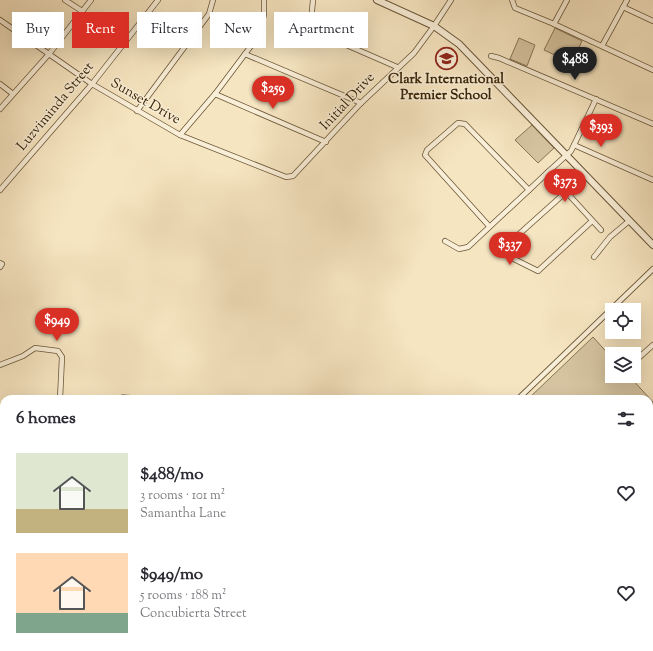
<!DOCTYPE html>
<html lang="en">
<head>
<meta charset="utf-8">
<style>
	:root { --surface:#fff; --page:#f2f2f3; --text:#2b2b33; --muted:#7c7c81; --accent:#d93025 }
	body { margin:0; font-family:"Sorts Mill Goudy",serif; background:var(--page); color:var(--text); height:100vh; display:flex; flex-direction:column; font-size:15px; white-space:nowrap }
	* { box-sizing:border-box; margin:0 }
	p { font-size:13px; color:var(--muted) }
	.icon { flex:none; width:22px; height:22px; fill:none; stroke:currentColor; stroke-width:2; stroke-linecap:round; stroke-linejoin:round }
	.map { position:relative; flex:1; overflow:hidden }
	.details { position:absolute; left:0px; top:395px; width:653px; height:256px; display:flex; flex-direction:column; background:var(--surface); border-radius:12px 12px 0 0; box-shadow:0 4px 16px #0002 }
	.details>* { flex:none }
	.banner { position:absolute; left:12px; top:12px; width:400px; height:36px; display:flex; gap:8px }
	.tools { position:absolute; left:605px; top:303px; display:grid; gap:8px }
	.tools a { display:grid; place-items:center; width:36px; height:36px; border-radius:0px; background:var(--surface); box-shadow:0 4px 16px #0002; font-size:20px }
	.price { position:absolute; translate:-50% -34px; padding:0 9px; border-radius:14px; background:var(--accent); color:#fff; font-size:13px; line-height:26px; filter:drop-shadow(0 1px 2px #0008) }
	.price::after { content:''; position:absolute; left:50%; top:24px; width:12px; height:9px; margin-left:-6px; background:inherit; clip-path:polygon(0 0,100% 0,50% 100%) }
	.price.on { background:#222; color:#fff }
	ul { padding:0; list-style:none }
	li { display:flex; align-items:center; gap:12px; height:100px; padding:0 16px }
	li span { display:grid; place-items:center; flex:none; width:112px; height:80px; border-radius:0px; color:#555 }
	li>.icon { margin-inline-start:auto }
	span .icon { width:48px; height:48px; fill:#fffc; stroke-width:1 }
	li b { font-size:17px }
	h2 { display:flex; justify-content:space-between; align-items:center; height:48px; padding:0 16px; font-size:17px }
	.tag { padding:0 14px; border-radius:0px; background:var(--surface); box-shadow:0 4px 16px #0002; font-size:14px; line-height:36px }
	.tag.on { background:var(--accent); color:#fff }
	.map>svg:first-child { display:block }
	.green { fill:#d6c4a1; stroke:#887454 }
	.lines { fill:none; stroke-linecap:round; stroke-linejoin:round }
	.stream { stroke:#847151; stroke-width:1.5 }
	.minor-casing { stroke:#695536; stroke-width:6 }
	.tertiary-casing { stroke:#695536; stroke-width:8 }
	.minor { stroke:#f9eed7; stroke-width:4.5 }
	.tertiary { stroke:#f9eed7; stroke-width:6 }
	.labels { text-anchor:middle; dominant-baseline:central; stroke-width:3; stroke-linejoin:round; paint-order:stroke }
	.poi-label { font-size:14px; font-weight:bold; fill:#3a2507; stroke:#f9eed7 }
	.street-label { font-size:14px; fill:#3a2507; stroke:#f9eed7 }
</style>
</head>
<body>
<div class="map">
<svg width="653" height="651" viewBox="0 0 653 651">
	<rect width="100%" height="100%" fill="#f6e5c1"/>
	<filter id="stains"><feTurbulence type="fractalNoise" baseFrequency=".005" numOctaves="4"/><feColorMatrix values="0 0 0 0 .2 0 0 0 0 .09 0 0 0 0 .02 0 0 0 .5 -.17"/></filter>
	<radialGradient id="worn" r=".72"><stop offset=".6" stop-color="#630" stop-opacity="0"/><stop offset="1" stop-color="#630" stop-opacity=".3"/></radialGradient>
	<g class="green">
		<path d="M555 28 582 41 572 63 544 50Z"/>
		<path d="M519 38 535 45 527 66 510 59Z"/>
		<path d="M532 125 554 148 538 163 515 140Z"/>
		<path d="M593 337 612 358V376H629L653 402V630L649 627V399H528Z"/>
	</g>
	<g class="lines">
		<g class="stream">
			<path d="M122 395 146 397 153 399"/>
			<path d="M649 636 653 638"/>
		</g>
		<defs>
			<g id="minor">
				<path d="M65 0 82 11"/>
				<path d="M313 0 311 21 312 30 397 67"/>
				<path d="M512 0 515 8 554 24 653 70"/>
				<path d="M623 7 653 21"/>
				<path d="M0 20 92 84 180 135 286 177 293 176 361 103 414 53 434 26 451 0"/>
				<path d="M554 24 567 0"/>
				<path d="M602 46 627 0"/>
				<path d="M245 54 361 103"/>
				<path d="M491 56 499 58 653 124"/>
				<path d="M0 84 13 94"/>
				<path d="M215 94 326 142"/>
				<path d="M596 99 574 145 653 180"/>
				<path d="M0 109 49 54 91 0"/>
				<path d="M137 111 209 14 213 0"/>
				<path d="M180 135 215 94 251 46 260 31 264 14V0"/>
				<path d="M548 172 571 151 574 145"/>
				<path d="M0 190 92 84 158 0"/>
				<path d="M529 190 548 172 601 230"/>
				<path d="M566 192 508 244 506 252 512 258 538 271 592 221"/>
				<path d="M445 241 459 249 468 247 529 190 465 124 458 123 427 150 425 155 489 226"/>
				<path d="M594 257 610 237 629 221"/>
				<path d="M0 263 2 264 0 267"/>
				<path d="M634 362 653 345"/>
				<path d="M0 365 23 356 35 348 58 351 62 357 60 399"/>
				<path d="M518 399 653 269"/>
				<path d="M3 525 4 526"/>
				<path d="M0 609 4 611"/>
				<path d="M0 628 4 621"/>
				<path d="M490 647 493 649 498 647"/>
				<path d="M511 647 520 651"/>
				<path d="M147 651 150 647"/>
			</g>
			<path id="tertiary" d="M377 0 434 26 459 44 653 245"/>
		</defs>
		<use href="#minor" class="minor-casing"/>
		<use href="#tertiary" class="tertiary-casing"/>
		<use href="#minor" class="minor"/>
		<use href="#tertiary" class="tertiary"/>
	</g>
	<defs>
		<symbol id="university-ring" viewBox="-11 -11 22 22"><circle r="9.5" fill="#f9eed7" stroke="#8f2418" stroke-width="1.5"/><path d="M0-5L7-2L0 1L-7-2ZM-4 1L0 2.5L4 1V4Q0 6-4 4Z" fill="#8f2418"/></symbol>
	</defs>
	<g fill-rule="evenodd">
		<use href="#university-ring" x="434" y="46" width="25" height="25"/>
	</g>
	<g class="labels">
		<g class="poi-label">
			<text x="446" y="80">Clark International<tspan x="446" dy="16">Premier School</tspan></text>
		</g>
		<g class="street-label">
			<text transform="translate(145 102) rotate(30)">Sunset Drive</text>
			<text transform="translate(348 102) rotate(-47)">Initial Drive</text>
			<text transform="translate(56 107) rotate(-50)">Luzviminda Street</text>
		</g>
	</g>
	<rect width="100%" height="100%" filter="url(#stains)"/>
	<rect width="100%" height="100%" fill="url(#worn)"/>
</svg>
<div class="tools">
<a><svg class="icon" aria-label="locate" viewBox="0 0 24 24"><circle cx="12" cy="12" r="6"/><path d="M12 2v4M12 18v4M2 12h4M18 12h4"/></svg></a>
<a><svg class="icon" aria-label="layers" viewBox="0 0 24 24"><path d="M12 4l9 5-9 5-9-5zM3 14l9 5 9-5"/></svg></a>
</div>
<b class="price on" style="left:575px;top:81px">$488</b>
<b class="price" style="left:273px;top:110px">$259</b>
<b class="price" style="left:601px;top:148px">$393</b>
<b class="price" style="left:565px;top:203px">$373</b>
<b class="price" style="left:510px;top:266px">$337</b>
<b class="price" style="left:57px;top:342px">$949</b>
<div class="banner">
<a class="tag">Buy</a>
<a class="tag on">Rent</a>
<a class="tag">Filters</a>
<a class="tag">New</a>
<a class="tag">Apartment</a>
</div>
<section class="details">
<h2>6 homes<svg class="icon" aria-label="filters" viewBox="0 0 24 24"><path d="M4 7h16M4 17h16"/><circle cx="9" cy="7" r="2"/><circle cx="15" cy="17" r="2"/></svg></h2>
<ul>
<li><span style="background:linear-gradient(#dfe7d0 70%,#c2b280 0)"><svg class="icon" aria-label="home" viewBox="0 0 24 24"><path d="M3 11l9-7 9 7M6 9v11h12V9"/></svg></span><div><b>$488/mo</b><p>3 rooms · 101 m²</p><p>Samantha Lane</p></div><svg class="icon" aria-label="heart" viewBox="0 0 24 24"><path d="M12 20l-8-8c-3-5 5-10 8-4 3-6 11-1 8 4z"/></svg></li>
<li><span style="background:linear-gradient(#ffd9b3 75%,#7fa58c 0)"><svg class="icon" aria-label="home" viewBox="0 0 24 24"><path d="M3 11l9-7 9 7M6 9v11h12V9"/></svg></span><div><b>$949/mo</b><p>5 rooms · 188 m²</p><p>Concubierta Street</p></div><svg class="icon" aria-label="heart" viewBox="0 0 24 24"><path d="M12 20l-8-8c-3-5 5-10 8-4 3-6 11-1 8 4z"/></svg></li>
</ul>
</section>
</div>
</body>
</html>
